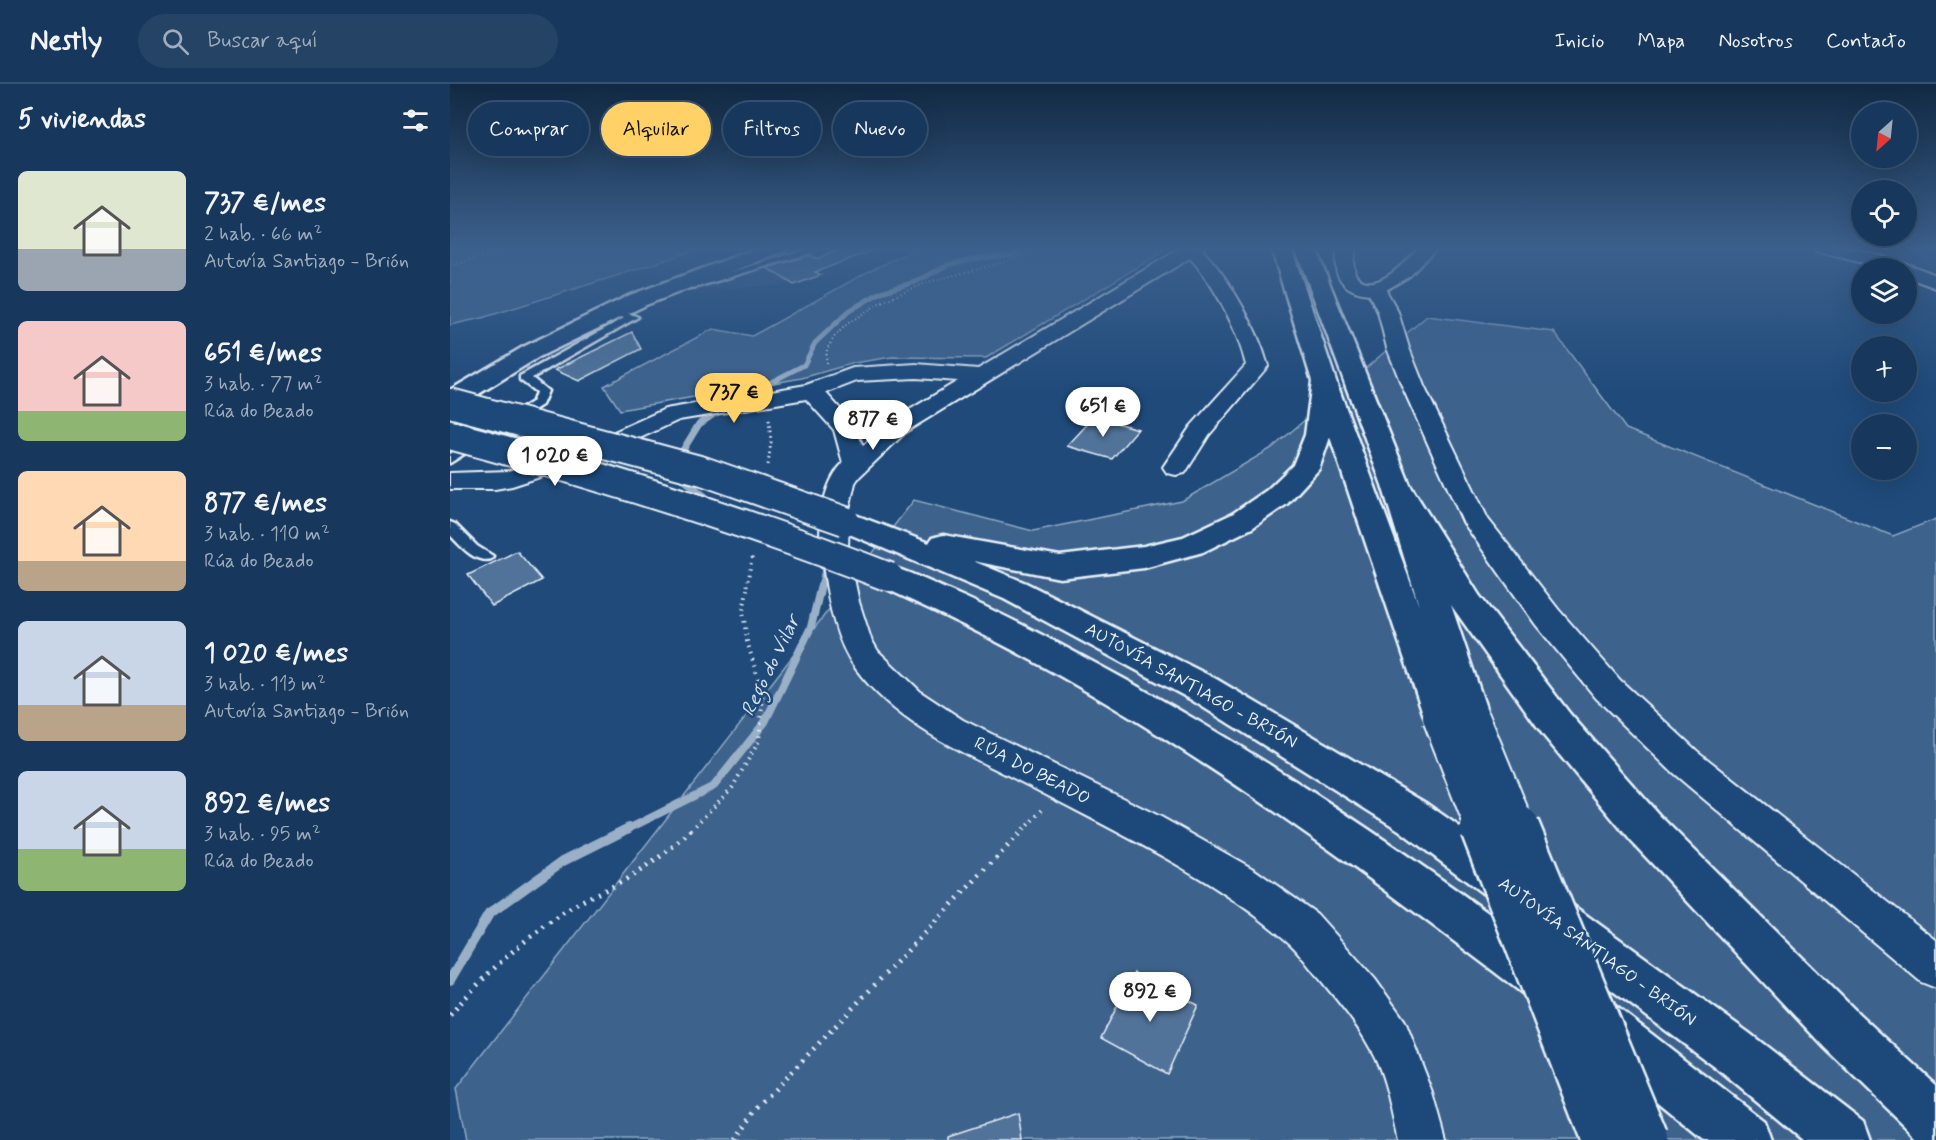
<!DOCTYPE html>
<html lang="es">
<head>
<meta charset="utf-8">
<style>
	:root { --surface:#17385c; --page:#244365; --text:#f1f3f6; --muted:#9eacbb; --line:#365272; --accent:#ffd166 }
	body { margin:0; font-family:Mynerve,sans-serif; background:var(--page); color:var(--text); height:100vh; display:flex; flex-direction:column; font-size:22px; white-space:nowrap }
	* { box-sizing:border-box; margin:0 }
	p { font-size:20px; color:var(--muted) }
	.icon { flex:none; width:33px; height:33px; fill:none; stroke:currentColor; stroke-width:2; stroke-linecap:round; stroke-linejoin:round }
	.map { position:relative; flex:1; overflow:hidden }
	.drawer { display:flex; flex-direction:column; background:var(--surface); width:450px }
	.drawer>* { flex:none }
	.banner { position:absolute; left:18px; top:18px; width:570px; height:54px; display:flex; gap:12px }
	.needle { width:39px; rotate:207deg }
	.tools { position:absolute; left:1401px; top:18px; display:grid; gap:12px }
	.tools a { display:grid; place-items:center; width:66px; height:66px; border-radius:50%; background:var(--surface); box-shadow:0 6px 24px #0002,0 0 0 2px var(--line); font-size:30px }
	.price { position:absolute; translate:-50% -51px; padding:0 14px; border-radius:21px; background:#fff; color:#222; font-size:20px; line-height:39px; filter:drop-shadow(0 2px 3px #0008) }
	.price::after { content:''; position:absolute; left:50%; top:36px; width:18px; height:14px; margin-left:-9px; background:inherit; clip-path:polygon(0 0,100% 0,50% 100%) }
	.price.on { background:var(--accent); color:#111 }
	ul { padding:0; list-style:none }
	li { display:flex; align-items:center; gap:18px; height:150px; padding:0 18px }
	li span { display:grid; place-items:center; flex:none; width:168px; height:120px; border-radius:9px; color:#555 }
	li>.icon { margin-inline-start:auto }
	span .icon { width:72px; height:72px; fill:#fffc; stroke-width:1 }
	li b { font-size:26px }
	h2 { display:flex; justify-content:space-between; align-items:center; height:72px; padding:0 18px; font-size:26px }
	.pill { padding:0 21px; border-radius:27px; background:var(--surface); box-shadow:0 6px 24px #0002,0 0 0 2px var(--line); font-size:21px; line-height:54px }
	.pill.on { background:var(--accent); color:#111 }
	header { display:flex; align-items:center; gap:36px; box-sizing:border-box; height:84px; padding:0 30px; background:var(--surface); border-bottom:2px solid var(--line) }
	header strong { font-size:28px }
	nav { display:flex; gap:33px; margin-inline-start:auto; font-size:21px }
	.search { width:420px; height:54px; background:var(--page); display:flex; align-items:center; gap:15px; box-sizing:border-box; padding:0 21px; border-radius:33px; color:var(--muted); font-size:22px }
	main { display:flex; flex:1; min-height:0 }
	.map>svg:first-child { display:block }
	.built { fill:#2e5683 }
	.green { fill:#3c628c; stroke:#92aac2; stroke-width:1.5 }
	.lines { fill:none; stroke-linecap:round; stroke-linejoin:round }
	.stream-far3 { stroke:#9ab0c7; stroke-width:5 }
	.stream-far2 { stroke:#9ab0c7; stroke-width:7 }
	.stream-far1 { stroke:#9ab0c7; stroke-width:8 }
	.stream { stroke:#9ab0c7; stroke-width:10 }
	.building { fill:#517399; stroke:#e8f1f8; stroke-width:1.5 }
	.service-casing { stroke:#e8f1f8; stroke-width:5 }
	.minor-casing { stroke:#e8f1f8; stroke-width:4 }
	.trunk-casing { stroke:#e8f1f8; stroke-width:5 }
	.motorway-casing { stroke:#e8f1f8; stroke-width:5 }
	.path-far3 { stroke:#e8f1f8; stroke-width:2; stroke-dasharray:1 3; stroke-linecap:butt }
	.path-far2 { stroke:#e8f1f8; stroke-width:3; stroke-dasharray:1.5 4; stroke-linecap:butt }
	.path-far1 { stroke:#e8f1f8; stroke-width:4; stroke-dasharray:1.5 5; stroke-linecap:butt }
	.path { stroke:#e8f1f8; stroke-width:5; stroke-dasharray:2 6; stroke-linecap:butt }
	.service { fill:#1f4a7a; fill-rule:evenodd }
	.minor { fill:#1f4a7a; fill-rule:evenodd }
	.trunk { fill:#1f4a7a; fill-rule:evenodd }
	.motorway { fill:#1f4a7a; fill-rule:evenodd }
	.motorway-bridge-far2-casing { stroke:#e8f1f8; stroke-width:32; stroke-linecap:butt }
	.motorway-bridge-far1-casing { stroke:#e8f1f8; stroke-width:40; stroke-linecap:butt }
	.motorway-bridge-casing { stroke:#e8f1f8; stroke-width:51; stroke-linecap:butt }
	.motorway-bridge-far2 { stroke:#1f4a7a; stroke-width:28 }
	.motorway-bridge-far1 { stroke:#1f4a7a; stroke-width:36 }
	.motorway-bridge { stroke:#1f4a7a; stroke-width:46 }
	.labels { text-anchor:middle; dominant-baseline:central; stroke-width:5; stroke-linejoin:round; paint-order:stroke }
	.street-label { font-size:18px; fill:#e8f1f8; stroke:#1f4a7a }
	.water-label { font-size:20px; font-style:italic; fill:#d4e1ec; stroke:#1f4a7a }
</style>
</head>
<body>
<header>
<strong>Nestly</strong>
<div class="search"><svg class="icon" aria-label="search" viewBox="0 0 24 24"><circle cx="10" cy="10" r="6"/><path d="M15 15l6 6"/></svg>Buscar aquí</div>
<nav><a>Inicio</a><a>Mapa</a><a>Nosotros</a><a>Contacto</a></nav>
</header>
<main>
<section class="drawer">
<h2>5 viviendas<svg class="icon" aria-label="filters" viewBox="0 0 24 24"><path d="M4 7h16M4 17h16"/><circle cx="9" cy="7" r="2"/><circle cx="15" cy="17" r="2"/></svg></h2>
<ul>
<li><span style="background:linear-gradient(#dfe7d0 65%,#9aa5b1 0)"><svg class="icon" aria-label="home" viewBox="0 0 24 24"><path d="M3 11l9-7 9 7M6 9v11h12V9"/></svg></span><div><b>737 €/mes</b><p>2 hab. · 66 m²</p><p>Autovía Santiago - Brión</p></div></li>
<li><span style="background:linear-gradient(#f6c9c9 75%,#8fb573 0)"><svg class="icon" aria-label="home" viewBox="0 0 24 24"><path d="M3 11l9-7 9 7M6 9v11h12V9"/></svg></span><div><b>651 €/mes</b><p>3 hab. · 77 m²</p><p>Rúa do Beado</p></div></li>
<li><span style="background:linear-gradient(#ffd9b3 75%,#b9a48a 0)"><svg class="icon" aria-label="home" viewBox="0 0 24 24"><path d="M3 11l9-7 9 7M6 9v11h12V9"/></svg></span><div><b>877 €/mes</b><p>3 hab. · 110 m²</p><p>Rúa do Beado</p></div></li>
<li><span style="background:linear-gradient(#c9d6e8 70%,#b9a48a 0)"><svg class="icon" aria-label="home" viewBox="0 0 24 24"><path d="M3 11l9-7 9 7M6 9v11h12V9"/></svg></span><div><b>1 020 €/mes</b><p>3 hab. · 113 m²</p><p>Autovía Santiago - Brión</p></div></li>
<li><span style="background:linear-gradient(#c9d6e8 65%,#8fb573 0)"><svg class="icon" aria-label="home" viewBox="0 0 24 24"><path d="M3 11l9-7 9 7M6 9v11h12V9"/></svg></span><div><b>892 €/mes</b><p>3 hab. · 95 m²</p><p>Rúa do Beado</p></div></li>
</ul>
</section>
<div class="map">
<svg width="1486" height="1056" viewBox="0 0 1486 1056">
	<rect width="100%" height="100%" fill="#1f4a7a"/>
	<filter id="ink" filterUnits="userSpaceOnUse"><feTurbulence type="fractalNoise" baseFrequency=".0167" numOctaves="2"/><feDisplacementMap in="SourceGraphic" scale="12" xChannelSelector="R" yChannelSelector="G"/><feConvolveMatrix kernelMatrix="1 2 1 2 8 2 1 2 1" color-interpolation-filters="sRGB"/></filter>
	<g filter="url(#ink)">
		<path class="built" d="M344 163H437L336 201 231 207 272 187Z"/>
		<g class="green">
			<path d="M0 163H252L204 180 32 234 0 241Z"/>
			<path d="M471 163H721L536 274 442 273 404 279 352 294 170 326 154 302 263 245 302 252 419 187Z"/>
			<path d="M977 232 1104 248 1176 345 1443 452 1486 435V1056H16L6 1005 464 416 583 447 732 417 822 364Z"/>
		</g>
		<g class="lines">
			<path class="stream-far3" d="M294 312 354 281 365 259 399 227 431 208 465 198 498 181 522 175 565 170 575 163"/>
			<g class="stream-far2">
				<path d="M284 317 297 311"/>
				<path d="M231 374 230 371 249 340 271 325"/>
				<path d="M235 388 237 398 262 418"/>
				<path d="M371 502 375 486 372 482"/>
			</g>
			<path class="stream-far1" d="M176 746 264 702 315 638 361 543 371 501"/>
			<path class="stream" d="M0 896 39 830 113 777 179 744"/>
		</g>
		<g class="building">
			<path d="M394 163H427V165L365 188 371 191 344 201 317 184 358 172 369 175Z"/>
			<path d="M182 248 191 265 129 297 105 286Z"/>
			<path d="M644 333 688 345 662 375 617 362Z"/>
			<path d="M67 467 92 496 42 522 18 491Z"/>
			<path d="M684 889 748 921 717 990 651 954Z"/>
			<path d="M568 1029 572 1056H498V1052Z"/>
		</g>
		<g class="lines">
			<defs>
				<g id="service">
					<path d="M364 163H392L368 173 360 171 367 167 243 204 238 201Z"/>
					<path d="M159 225H167L188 233 82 294 98 307 92 321 0 379V370L83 317 86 308 70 296V292L174 234 159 229Z"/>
					<path d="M0 438 5 440 27 462 43 472 41 475C25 480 10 461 0 451Z"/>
				</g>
				<g id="minor">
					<path d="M733 163H754L752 166C779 193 808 245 818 282L759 351 735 389 726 391 717 389 713 383 741 342 796 281C788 247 764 199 740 174L457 347 409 393 405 399 399 425 398 466 409 518 421 555 428 567 472 609 513 636 711 733 805 786 867 830 925 895 955 937 983 1009 996 1056H948C941 1026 936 991 920 964 906 938 887 916 869 894 858 882 849 867 837 857 762 792 668 749 581 703 519 671 449 643 406 585 383 554 378 512 372 475 367 446 371 401 393 379L384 346 356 315 229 336 142 376 62 402 45 405H0V389L59 387 124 366 215 325 356 301 403 284 466 280 528 285ZM466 294 508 297 441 337 413 362 403 339 376 309 407 297Z"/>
					<path d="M888 163H906L903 177 905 190C923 215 956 177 969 163H987L960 192 936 206 948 228 959 264 974 302 1038 435 1108 525 1170 596 1247 667 1486 856V904L1471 898 1223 689 1146 614 1086 541 1013 438 952 302 937 264 928 228 919 210C892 208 880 189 888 163Z"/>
					<path d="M1363 163C1404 160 1448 176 1486 191V204L1456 193V184H1432L1366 167Z"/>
				</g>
				<path id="trunk" d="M311 163H338L335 167 196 221 89 273 9 322 0 325V306L73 263 180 211Z"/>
				<g id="motorway">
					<path d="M821 163H841L886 297 969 522 932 401 845 163H865L960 401 1029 511 1120 630 1209 731 1409 930 1486 1001V1056L1468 1054 1375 964 1181 757 1094 652 1001 521 1040 636 1035 647 1022 651 1009 647 1006 640 1004 644 991 648 978 644 880 353 869 385 837 420 802 444 753 468 694 484 610 494 523 477 576 499 766 595 977 720 1073 787 1080 802 1073 817 1058 823 1043 817 949 746 740 615 554 515 385 444 380 437 385 430 395 427 479 459 482 454 493 451 610 472 694 462 733 453 782 430 817 406 843 381 855 351 862 297Z"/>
					<path d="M439 482C459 488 478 497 498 506 542 525 585 547 628 570 797 659 955 766 1108 880L1115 896 1108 912 1092 919 1076 912C909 784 738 658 551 560 511 539 469 520 428 501L423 493 428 485Z"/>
					<path d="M1105 814 1121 820 1299 949 1413 1037 1420 1056H1353L1265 983 1089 852 1083 836 1089 820Z"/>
					<path d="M1147 914 1164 921 1314 1037 1321 1056H1254L1130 955 1123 938 1130 921Z"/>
				</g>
			</defs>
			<use href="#service" class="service-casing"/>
			<use href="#minor" class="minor-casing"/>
			<use href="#trunk" class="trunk-casing"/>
			<use href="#motorway" class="motorway-casing"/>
			<g class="path-far3">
				<path d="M0 182 68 163"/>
				<path d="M376 279 377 265 385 252 397 240 431 218 478 198 552 179 597 163"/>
			</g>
			<g class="path-far2">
				<path d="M318 381 321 358 319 335"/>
				<path d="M297 502 303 470"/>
			</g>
			<g class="path-far1">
				<path d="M241 746 282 704 309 657 313 612 297 557 293 527 298 501"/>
				<path d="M573 746 595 723"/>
			</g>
			<g class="path">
				<path d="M0 931C39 886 74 854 124 822 139 812 157 806 173 797 198 783 223 764 243 744"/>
				<path d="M285 1056 306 1025 575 744"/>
			</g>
			<use href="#service" class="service"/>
			<use href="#minor" class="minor"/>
			<use href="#trunk" class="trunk"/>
			<use href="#motorway" class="motorway"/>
			<defs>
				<g id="motorway-bridge-far2">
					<path d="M0 319 253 387 395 437"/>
					<path d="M0 351C149 391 295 437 439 493"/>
				</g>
				<g id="motorway-bridge-far1">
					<path d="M991 633 1035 746"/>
					<path d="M1022 636 1067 746"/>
				</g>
				<g id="motorway-bridge">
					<path d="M1034 744 1155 1056"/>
					<path d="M1066 744 1195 1056"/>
				</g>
			</defs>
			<use href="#motorway-bridge-far2" class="motorway-bridge-far2-casing"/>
			<use href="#motorway-bridge-far1" class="motorway-bridge-far1-casing"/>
			<use href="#motorway-bridge" class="motorway-bridge-casing"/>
			<use href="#motorway-bridge-far2" class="motorway-bridge-far2"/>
			<use href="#motorway-bridge-far1" class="motorway-bridge-far1"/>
			<use href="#motorway-bridge" class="motorway-bridge"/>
		</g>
	</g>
	<linearGradient id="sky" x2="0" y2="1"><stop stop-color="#112943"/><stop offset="0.53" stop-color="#3c608d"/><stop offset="1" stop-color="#3c608d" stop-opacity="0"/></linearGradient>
	<rect width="1486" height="310" fill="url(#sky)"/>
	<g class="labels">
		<g class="street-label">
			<text transform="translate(741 602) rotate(29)">AUTOVÍA SANTIAGO - BRIÓN</text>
			<text transform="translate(582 687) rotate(27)">RÚA DO BEADO</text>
			<text transform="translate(1147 868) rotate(36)">AUTOVÍA SANTIAGO - BRIÓN</text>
		</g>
		<g class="water-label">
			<text transform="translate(321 582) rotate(-64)">Rego do Vilar</text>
		</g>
	</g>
</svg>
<div class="tools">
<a><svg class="needle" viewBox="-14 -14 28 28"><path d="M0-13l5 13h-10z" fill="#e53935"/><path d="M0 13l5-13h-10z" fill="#9eacbb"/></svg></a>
<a><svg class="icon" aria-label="locate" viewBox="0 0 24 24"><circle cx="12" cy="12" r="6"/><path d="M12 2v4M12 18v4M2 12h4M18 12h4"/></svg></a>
<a><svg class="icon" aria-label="layers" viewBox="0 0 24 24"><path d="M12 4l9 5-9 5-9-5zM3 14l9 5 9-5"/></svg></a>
<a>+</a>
<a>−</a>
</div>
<b class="price on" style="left:284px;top:340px">737 €</b>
<b class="price" style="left:653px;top:354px">651 €</b>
<b class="price" style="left:423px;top:367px">877 €</b>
<b class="price" style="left:105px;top:403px">1 020 €</b>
<b class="price" style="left:700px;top:939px">892 €</b>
<div class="banner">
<a class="pill">Comprar</a>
<a class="pill on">Alquilar</a>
<a class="pill">Filtros</a>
<a class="pill">Nuevo</a>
</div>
</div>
</main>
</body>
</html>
